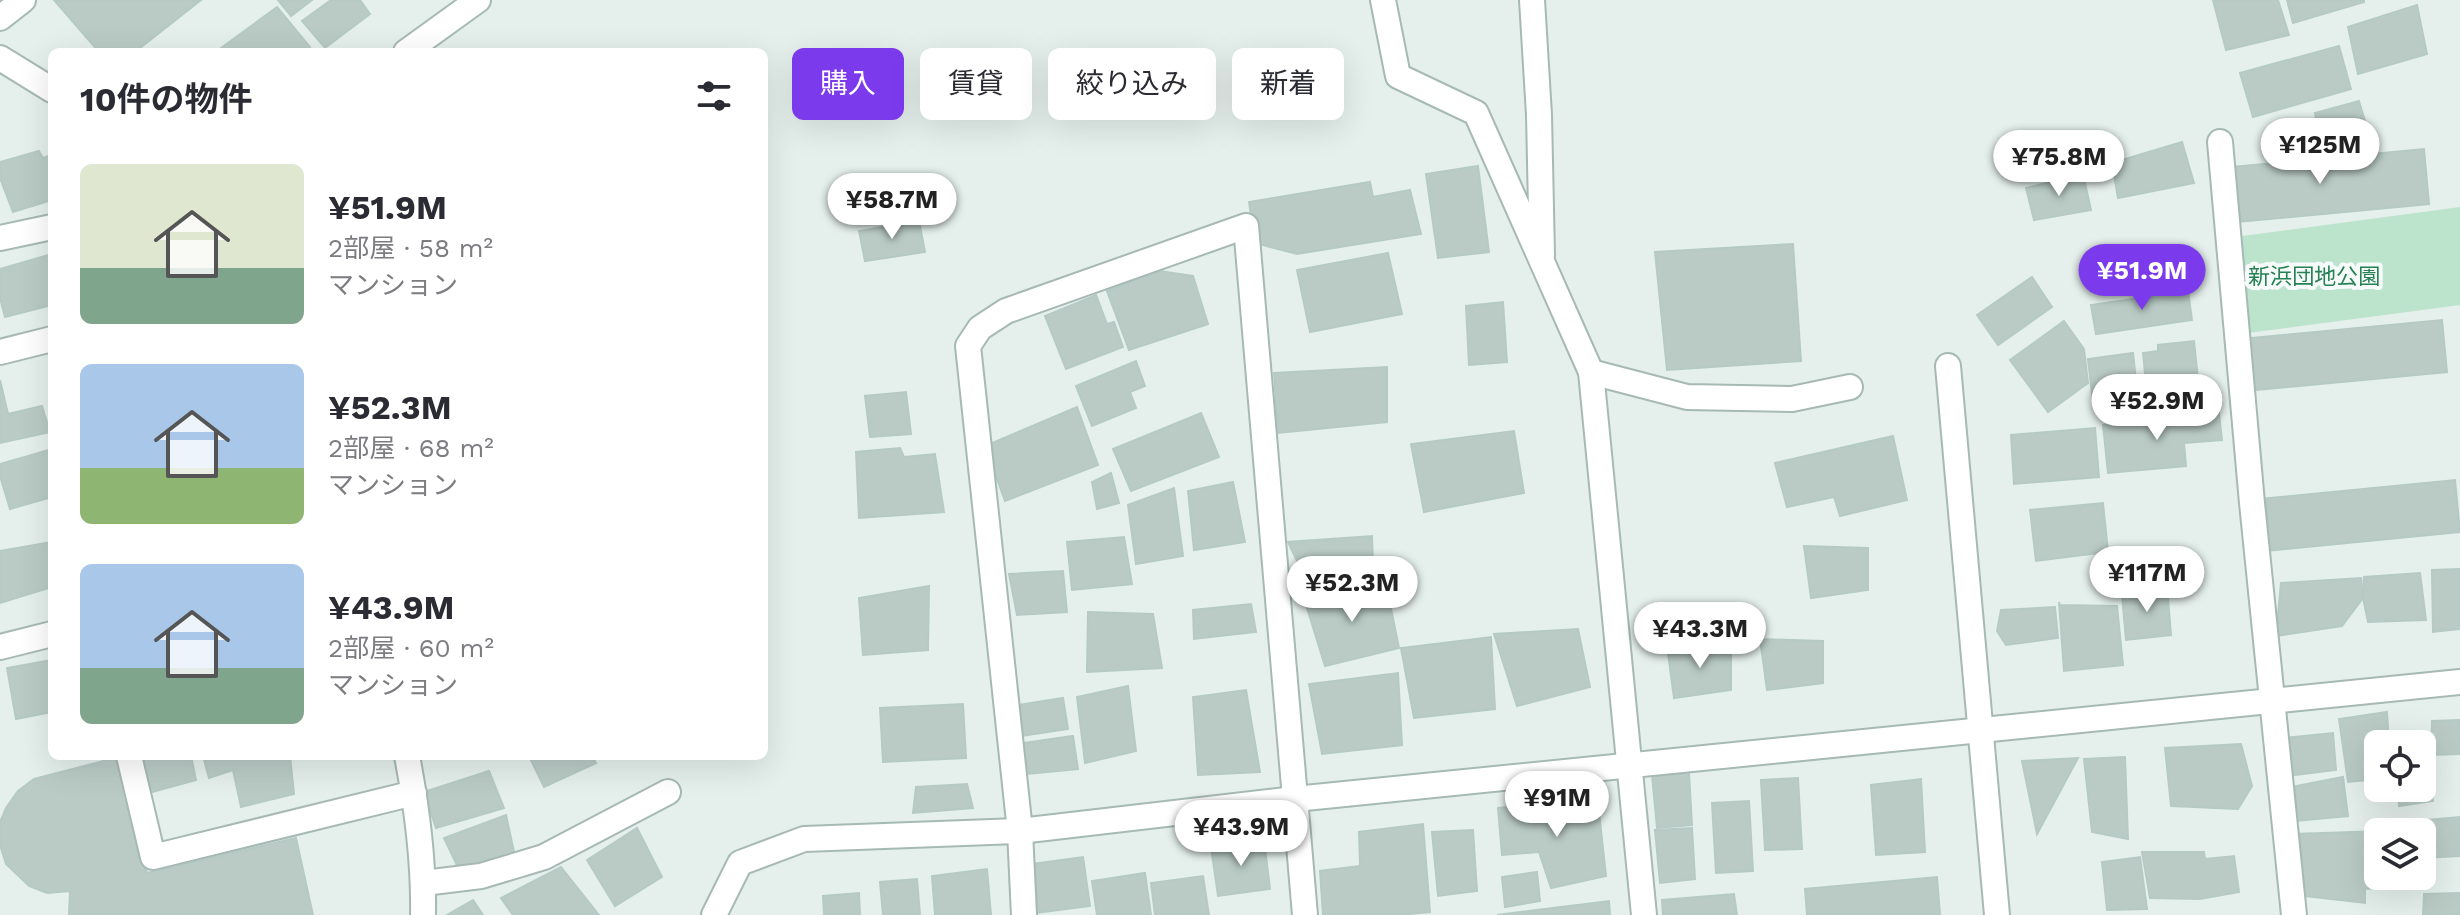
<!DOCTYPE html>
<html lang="ja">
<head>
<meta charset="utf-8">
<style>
	:root { --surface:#fff; --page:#f2f2f3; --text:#2b2b33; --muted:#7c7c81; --accent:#7c3aed }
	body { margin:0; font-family:"Work Sans","Noto Sans JP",sans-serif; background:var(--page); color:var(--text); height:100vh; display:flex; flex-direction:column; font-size:30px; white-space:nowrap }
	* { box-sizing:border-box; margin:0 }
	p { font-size:26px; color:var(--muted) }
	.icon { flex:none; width:44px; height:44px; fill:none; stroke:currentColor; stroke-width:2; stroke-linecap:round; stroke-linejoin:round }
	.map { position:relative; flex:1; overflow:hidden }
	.sheet { position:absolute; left:48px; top:48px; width:720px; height:712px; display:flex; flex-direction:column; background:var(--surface); border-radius:12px; box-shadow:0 8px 32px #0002 }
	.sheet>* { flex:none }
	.guide { position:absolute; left:792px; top:48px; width:760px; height:72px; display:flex; gap:16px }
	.buttons { position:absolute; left:2364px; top:730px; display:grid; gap:16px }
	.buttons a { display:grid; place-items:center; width:72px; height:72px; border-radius:12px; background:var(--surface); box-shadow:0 8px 32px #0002; font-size:40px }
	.price { position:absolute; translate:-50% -68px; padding:0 18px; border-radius:28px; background:#fff; color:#222; font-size:26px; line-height:52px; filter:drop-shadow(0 2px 4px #0008) }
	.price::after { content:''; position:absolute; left:50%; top:48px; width:24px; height:18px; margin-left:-12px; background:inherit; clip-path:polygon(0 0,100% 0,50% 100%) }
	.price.on { background:var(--accent); color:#fff }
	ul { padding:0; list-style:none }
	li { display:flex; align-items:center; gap:24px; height:200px; padding:0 32px }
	li span { display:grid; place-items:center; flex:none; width:224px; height:160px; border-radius:12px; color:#555 }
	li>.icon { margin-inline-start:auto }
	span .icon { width:96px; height:96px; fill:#fffc; stroke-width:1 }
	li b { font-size:34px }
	h2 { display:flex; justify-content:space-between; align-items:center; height:96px; padding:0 32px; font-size:34px }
	.tag { padding:0 28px; border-radius:12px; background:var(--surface); box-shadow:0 8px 32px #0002; font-size:28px; line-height:72px }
	.tag.on { background:var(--accent); color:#fff }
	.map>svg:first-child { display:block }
	.green { fill:#bce3cb }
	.building { fill:#bacbc6; stroke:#b6cac5; stroke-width:2 }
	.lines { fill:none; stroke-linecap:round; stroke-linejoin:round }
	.minor-casing { stroke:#a6b9b5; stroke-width:28 }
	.minor { stroke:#fff; stroke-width:24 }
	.labels { text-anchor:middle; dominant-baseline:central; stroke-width:8; stroke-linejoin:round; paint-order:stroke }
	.park-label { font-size:22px; fill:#268154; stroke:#f6fbf9 }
</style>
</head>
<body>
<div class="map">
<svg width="2460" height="915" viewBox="0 0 2460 915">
	<rect width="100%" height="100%" fill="#e5f0ec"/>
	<path class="green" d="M2460 207V305L2248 333 2235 237Z"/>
	<g class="building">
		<path d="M54 0H201L135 52H99Z"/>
		<path d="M278 0H312L291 16Z"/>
		<path d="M331 0H360L370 14 325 48 302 21Z"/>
		<path d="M2213 0H2278L2289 35 2226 50Z"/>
		<path d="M2287 0H2364V2L2293 23Z"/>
		<path d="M2417 5 2427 54 2358 74 2348 27Z"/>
		<path d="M277 7 310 47 303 52H225L221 48Z"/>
		<path d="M2339 46 2351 89 2253 117 2240 73Z"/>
		<path d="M2359 101 2367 128 2320 139 2315 113Z"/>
		<path d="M2182 142 2194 183 2118 198 2112 163Z"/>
		<path d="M2424 149 2429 204 2216 224 2211 169Z"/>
		<path d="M39 151 43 158 52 155V200L13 212 0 178V162Z"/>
		<path d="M1478 166 1489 252 1438 258 1426 174Z"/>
		<path d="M2083 174 2091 210 2034 220 2026 188Z"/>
		<path d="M1370 182 1373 197 1410 190 1421 234 1297 254 1255 243 1249 202Z"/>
		<path d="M919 221 925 252 865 261 859 231Z"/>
		<path d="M1793 244 1801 361 1667 370 1655 252Z"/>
		<path d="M1388 253 1402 314 1310 332 1297 270Z"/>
		<path d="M52 254V305L5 317 0 298V269Z"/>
		<path d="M1159 271 1193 276 1208 324 1129 350 1107 291Z"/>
		<path d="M2032 277 2052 307 1998 345 1977 315Z"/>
		<path d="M2188 291 2192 320 2096 334 2091 305Z"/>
		<path d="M1096 295 1107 324 1114 322 1123 347 1066 369 1045 316Z"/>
		<path d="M1503 302 1507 362 1469 365 1466 306Z"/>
		<path d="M2442 320 2447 372 2236 392 2231 340Z"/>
		<path d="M2064 321 2084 349 2088 383 2048 412 2010 360Z"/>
		<path d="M2194 341 2199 389 2147 394 2143 353 2158 351V345Z"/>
		<path d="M2133 353 2138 398 2093 403 2088 359Z"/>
		<path d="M1136 361 1145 386 1130 392 1136 408 1092 426 1076 386Z"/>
		<path d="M1387 367V422L1278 433 1274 373Z"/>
		<path d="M0 380 8 414 42 406 50 432 0 443Z"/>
		<path d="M906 392 911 434 870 437 865 396Z"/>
		<path d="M1077 407 1098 465 1005 501 985 446Z"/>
		<path d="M1201 413 1219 457 1131 491 1113 449Z"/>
		<path d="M2219 413 2222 440 2184 443 2186 466 2108 473 2103 425Z"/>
		<path d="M2095 428 2099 477 2014 484 2011 435Z"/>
		<path d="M1514 431 1524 493 1424 512 1411 444Z"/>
		<path d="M1893 436 1907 500 1840 516 1834 497 1787 507 1775 463Z"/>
		<path d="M900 448 904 457 935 454 944 512 859 518 856 452Z"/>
		<path d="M52 449V497L10 509 0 476V464Z"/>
		<path d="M1111 473 1119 503 1097 509 1092 482Z"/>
		<path d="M2455 480 2460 532 2266 551 2261 499Z"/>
		<path d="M1233 482 1245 542 1194 550 1188 491Z"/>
		<path d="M1174 488 1183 556 1136 564 1128 505Z"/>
		<path d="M2103 503 2108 552 2036 561 2030 510Z"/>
		<path d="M1372 536 1373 565 1306 580 1288 542Z"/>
		<path d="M1124 537 1132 584 1072 590 1067 542Z"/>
		<path d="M52 542V587L0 603V551Z"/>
		<path d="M1804 546 1868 548V590L1811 598Z"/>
		<path d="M2460 569V629L2433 632 2432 570Z"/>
		<path d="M1063 571 1067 612 1017 615 1009 574Z"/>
		<path d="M2420 573 2426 620 2368 622 2363 598 2364 577Z"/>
		<path d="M2361 578 2363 598 2342 626 2276 636 2281 583Z"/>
		<path d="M929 586 928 650 863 655 859 598Z"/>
		<path d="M2167 586 2171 635 2126 640 2122 595Z"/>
		<path d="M1387 589 1399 648 1325 666 1303 595Z"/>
		<path d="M2059 602 2060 605 2117 606 2123 665 2064 671Z"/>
		<path d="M1251 604 1256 632 1194 639 1193 610Z"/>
		<path d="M2055 607 2058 638 2006 645 1997 631 2001 610Z"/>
		<path d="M1088 612 1153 614 1162 668 1087 672Z"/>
		<path d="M1578 629 1590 687 1517 706 1494 634Z"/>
		<path d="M1491 637 1495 709 1414 718 1401 648Z"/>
		<path d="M1760 639 1823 641V683L1767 690Z"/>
		<path d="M1667 646 1731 648V690L1674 698Z"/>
		<path d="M52 660V712L16 719 7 668Z"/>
		<path d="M1398 673 1402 745 1322 754 1309 684Z"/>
		<path d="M1128 686 1136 751 1085 763 1077 697Z"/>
		<path d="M1246 690 1260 772 1198 775 1193 697Z"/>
		<path d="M1063 698 1068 729 1021 736 1018 705Z"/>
		<path d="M963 704 966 758 883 762 880 708Z"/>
		<path d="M2387 712 2389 744H2378V779L2348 782 2339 719Z"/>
		<path d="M2460 720V754L2431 755 2432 721Z"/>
		<path d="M2333 733 2336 770 2288 776 2284 738Z"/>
		<path d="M1073 736 1078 769 1027 774 1023 743Z"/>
		<path d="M2241 744 2252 786 2238 809 2171 806 2165 748Z"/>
		<path d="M2422 750H2427L2433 801 2399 806 2398 788H2422Z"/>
		<path d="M141 756H191L196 780 152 792Z"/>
		<path d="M203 756H290L294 794 241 807 233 770 209 778Z"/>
		<path d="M529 756H592L596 763 544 787Z"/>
		<path d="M119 757 147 873 296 838 313 915H69L70 891 47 893 29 886 6 864 1 848 0 822 6 808 18 791 34 779Z"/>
		<path d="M2125 757 2128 839 2092 832 2084 759Z"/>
		<path d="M2078 758 2037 834 2022 761Z"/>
		<path d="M489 771 504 808 436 828 424 792Z"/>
		<path d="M1689 773 1692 825 1657 828 1652 775Z"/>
		<path d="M2343 777 2348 816 2296 821V786Z"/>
		<path d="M1798 778 1802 849 1765 850 1761 780Z"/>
		<path d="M1921 779 1925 852 1876 855 1871 785Z"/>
		<path d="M967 784 973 808 913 813 916 787Z"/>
		<path d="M1582 799 1599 812 1606 876 1551 888 1539 852 1502 855 1498 808Z"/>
		<path d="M1749 801 1753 871 1716 873 1712 803Z"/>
		<path d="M506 815 514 852 462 876 444 838Z"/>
		<path d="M2460 817V856L2422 858V832H2406V822Z"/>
		<path d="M1423 824 1430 912 1399 915H1323L1320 871 1360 866 1359 832Z"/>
		<path d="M637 828 662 877 615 906 587 860Z"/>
		<path d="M1692 828 1695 879 1660 883 1655 830Z"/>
		<path d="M1473 830 1477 891 1438 896 1432 832Z"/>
		<path d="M2383 831 2378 832V876H2389L2391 887 2365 889V903L2297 895 2293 834Z"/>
		<path d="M1264 840 1270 889 1218 896 1211 847Z"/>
		<path d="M2142 852H2204L2205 859 2234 856 2239 892 2200 899 2150 898Z"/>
		<path d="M1083 857 1090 906 1037 913 1031 864Z"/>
		<path d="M2140 857 2147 909 2107 910 2102 862Z"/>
		<path d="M561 867 599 915H513L501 898Z"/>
		<path d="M987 869 991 915H935L932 876Z"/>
		<path d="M1537 872 1540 901 1505 907 1502 877Z"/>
		<path d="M1145 873 1151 915H1097L1092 881Z"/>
		<path d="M1203 876 1209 915H1155L1151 883Z"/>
		<path d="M1937 877 1940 915H1807L1805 889Z"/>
		<path d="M917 879 920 915H883L880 882Z"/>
		<path d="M859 893 860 915H824L823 896Z"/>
		<path d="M2460 893V915H2423L2424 894Z"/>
		<path d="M1734 894 1737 915H1663L1662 900Z"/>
		<path d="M473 900 483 915H447Z"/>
		<path d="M1609 901 1610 915H1497Z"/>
	</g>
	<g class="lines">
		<defs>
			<g id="minor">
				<path d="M1383 0 1398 76 1476 113 1591 372 1644 915"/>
				<path d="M1532 0 1539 115 1542 255"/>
				<path d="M0 18 23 0"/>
				<path d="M406 52 478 0"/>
				<path d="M0 58 52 90"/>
				<path d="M2220 142 2252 503 2294 915"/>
				<path d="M0 238 52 227"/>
				<path d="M0 352 52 339"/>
				<path d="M1948 366 1997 915"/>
				<path d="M1591 372 1687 397 1792 399 1850 387"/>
				<path d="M0 647 52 634"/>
				<path d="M129 756 153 857 414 793"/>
				<path d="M407 756C417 808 424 862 423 915"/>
				<path d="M424 883 481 876 544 857 668 792"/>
				<path d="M714 915 740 863 804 839 1020 831 1295 799 2460 682"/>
				<path d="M1024 915 1020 831 968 346 980 328 1006 311 1246 226 1305 915"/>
			</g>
		</defs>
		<use href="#minor" class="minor-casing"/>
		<use href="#minor" class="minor"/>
	</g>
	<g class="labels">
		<g class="park-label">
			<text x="2314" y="276">新浜団地公園</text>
		</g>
	</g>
</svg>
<div class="buttons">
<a><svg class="icon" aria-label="locate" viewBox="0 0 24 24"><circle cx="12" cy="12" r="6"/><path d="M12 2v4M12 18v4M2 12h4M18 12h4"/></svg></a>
<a><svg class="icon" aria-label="layers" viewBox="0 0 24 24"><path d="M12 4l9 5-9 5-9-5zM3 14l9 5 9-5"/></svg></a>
</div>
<b class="price" style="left:2320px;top:186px">¥125M</b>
<b class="price" style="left:2059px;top:198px">¥75.8M</b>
<b class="price" style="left:892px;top:241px">¥58.7M</b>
<b class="price on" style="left:2142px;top:312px">¥51.9M</b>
<b class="price" style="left:2157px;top:442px">¥52.9M</b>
<b class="price" style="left:2147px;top:614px">¥117M</b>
<b class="price" style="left:1352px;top:624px">¥52.3M</b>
<b class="price" style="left:1700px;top:670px">¥43.3M</b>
<b class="price" style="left:1557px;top:839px">¥91M</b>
<b class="price" style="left:1241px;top:868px">¥43.9M</b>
<div class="guide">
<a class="tag on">購入</a>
<a class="tag">賃貸</a>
<a class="tag">絞り込み</a>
<a class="tag">新着</a>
</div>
<section class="sheet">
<h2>10件の物件<svg class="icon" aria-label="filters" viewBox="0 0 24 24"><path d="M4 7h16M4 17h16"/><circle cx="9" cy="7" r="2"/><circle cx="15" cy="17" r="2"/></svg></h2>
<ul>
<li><span style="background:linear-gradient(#dfe7d0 65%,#7fa58c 0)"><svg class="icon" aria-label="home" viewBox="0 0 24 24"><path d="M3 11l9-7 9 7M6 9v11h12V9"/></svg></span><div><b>¥51.9M</b><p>2部屋 · 58 m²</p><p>マンション</p></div></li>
<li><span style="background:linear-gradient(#a9c7e8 65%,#8fb573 0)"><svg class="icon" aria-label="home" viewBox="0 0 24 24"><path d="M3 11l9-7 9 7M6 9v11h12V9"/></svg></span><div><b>¥52.3M</b><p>2部屋 · 68 m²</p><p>マンション</p></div></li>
<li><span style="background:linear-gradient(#a9c7e8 65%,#7fa58c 0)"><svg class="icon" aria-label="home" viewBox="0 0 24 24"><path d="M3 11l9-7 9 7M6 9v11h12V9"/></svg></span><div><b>¥43.9M</b><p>2部屋 · 60 m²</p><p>マンション</p></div></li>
</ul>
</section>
</div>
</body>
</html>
